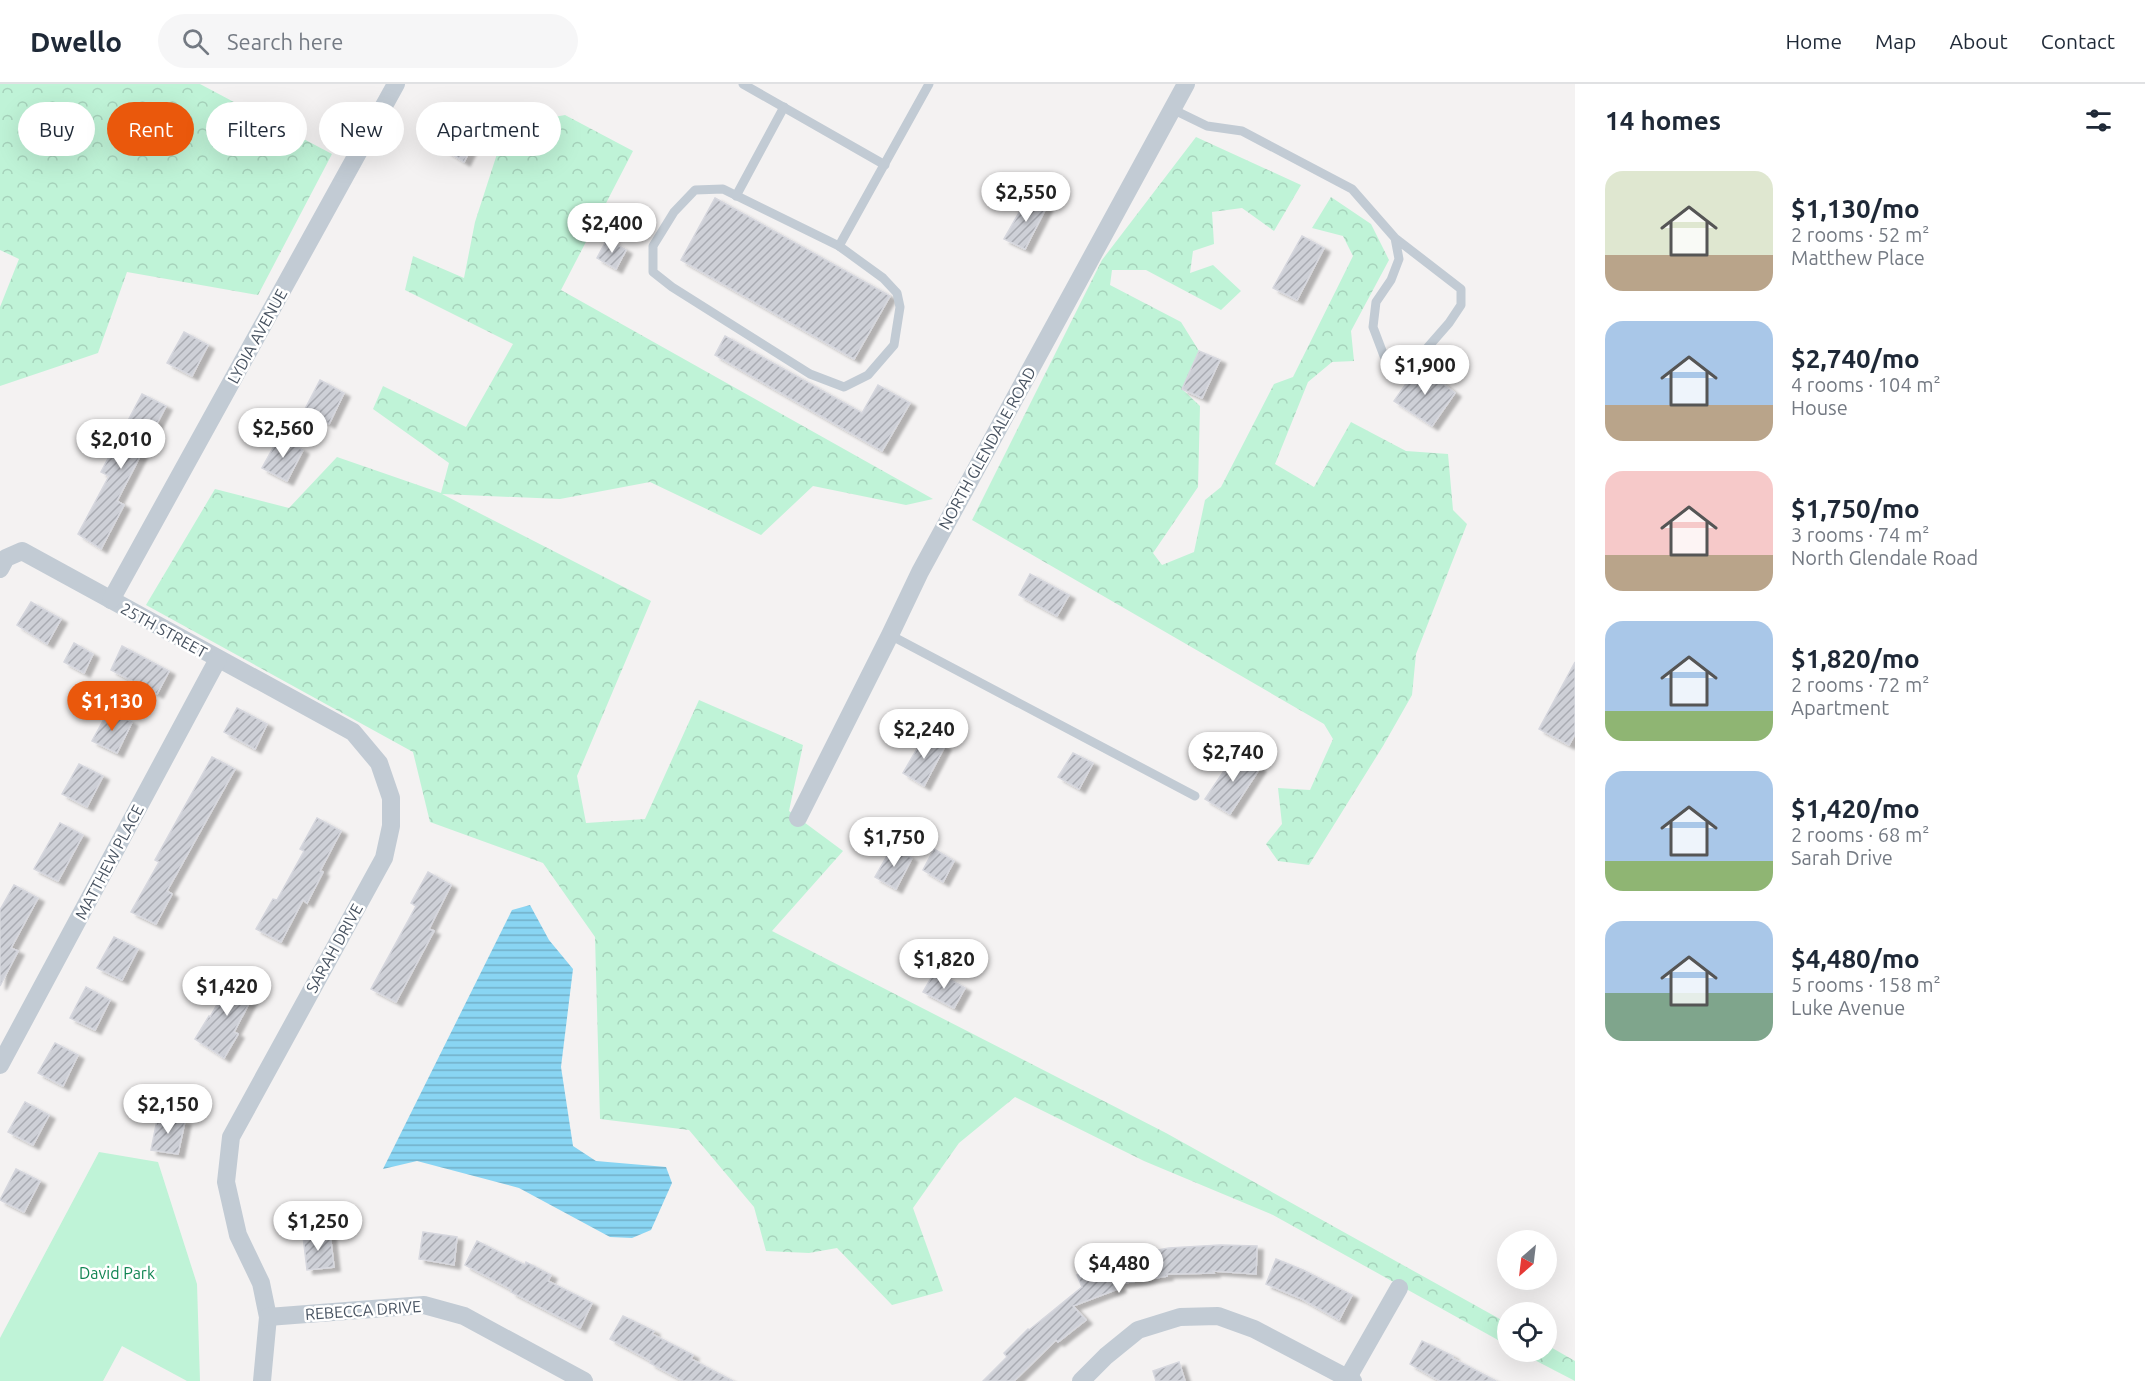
<!DOCTYPE html>
<html lang="en">
<head>
<meta charset="utf-8">
<style>
	:root { --surface:#fff; --page:#f6f6f7; --text:#1f2937; --muted:#747a83; --line:#e0e1e3; --accent:#ea580c }
	body { margin:0; font-family:Ubuntu,sans-serif; background:var(--page); color:var(--text); height:100vh; display:flex; flex-direction:column; font-size:22px; white-space:nowrap }
	* { box-sizing:border-box; margin:0 }
	p { font-size:20px; color:var(--muted) }
	.icon { flex:none; width:33px; height:33px; fill:none; stroke:currentColor; stroke-width:2; stroke-linecap:round; stroke-linejoin:round }
	.map { position:relative; flex:1; overflow:hidden }
	.drawer { display:flex; flex-direction:column; background:var(--surface); width:570px }
	.drawer>* { flex:none }
	.top-card { position:absolute; left:18px; top:18px; width:570px; height:54px; display:flex; gap:12px }
	.needle { width:39px; rotate:208deg }
	.fabs { position:absolute; left:1497px; top:1146px; display:grid; gap:12px }
	.fabs a { display:grid; place-items:center; width:60px; height:60px; border-radius:50%; background:var(--surface); box-shadow:0 6px 24px #0002; font-size:30px }
	.price { position:absolute; translate:-50% -51px; padding:0 14px; border-radius:21px; background:#fff; color:#222; font-size:20px; line-height:39px; filter:drop-shadow(0 2px 3px #0008) }
	.price::after { content:''; position:absolute; left:50%; top:36px; width:18px; height:14px; margin-left:-9px; background:inherit; clip-path:polygon(0 0,100% 0,50% 100%) }
	.price.on { background:var(--accent); color:#fff }
	ul { padding:0; list-style:none }
	li { display:flex; align-items:center; gap:18px; height:150px; padding:0 30px }
	li span { display:grid; place-items:center; flex:none; width:168px; height:120px; border-radius:18px; color:#555 }
	li>.icon { margin-inline-start:auto }
	span .icon { width:72px; height:72px; fill:#fffc; stroke-width:1 }
	li b { font-size:26px }
	h2 { display:flex; justify-content:space-between; align-items:center; height:72px; padding:0 30px; font-size:26px }
	.pill { padding:0 21px; border-radius:27px; background:var(--surface); box-shadow:0 6px 24px #0002; font-size:21px; line-height:54px }
	.pill.on { background:var(--accent); color:#fff }
	header { display:flex; align-items:center; gap:36px; box-sizing:border-box; height:84px; padding:0 30px; background:var(--surface); border-bottom:2px solid var(--line) }
	header strong { font-size:28px }
	nav { display:flex; gap:33px; margin-inline-start:auto; font-size:21px }
	.search { width:420px; height:54px; background:var(--page); display:flex; align-items:center; gap:15px; box-sizing:border-box; padding:0 21px; border-radius:33px; color:var(--muted); font-size:22px }
	main { display:flex; flex:1; min-height:0 }
	.map>svg:first-child { display:block }
	.forest { fill:url(#forest-crowns) }
	.park { fill:#bff3d7 }
	.water { fill:url(#water-rules) }
	.building { fill:url(#building-hatch); stroke:#d6d7de; stroke-width:1.5; filter:url(#shadow) }
	.lines { fill:none; stroke-linecap:round; stroke-linejoin:round }
	.service { stroke:#c2cbd4; stroke-width:9 }
	.minor { stroke:#c2cbd4; stroke-width:18 }
	.labels { text-anchor:middle; dominant-baseline:central; stroke-width:5; stroke-linejoin:round; paint-order:stroke }
	.street-label { font-size:16px; fill:#485361; stroke:#fff }
	.park-label { font-size:16px; fill:#118553; stroke:#fff }
</style>
</head>
<body>
<header>
<strong>Dwello</strong>
<div class="search"><svg class="icon" aria-label="search" viewBox="0 0 24 24"><circle cx="10" cy="10" r="6"/><path d="M15 15l6 6"/></svg>Search here</div>
<nav><a>Home</a><a>Map</a><a>About</a><a>Contact</a></nav>
</header>
<main>
<div class="map">
<svg width="1575" height="1297" viewBox="0 0 1575 1297">
	<defs>
		<pattern id="forest-crowns" width="20" height="18" patternUnits="userSpaceOnUse" patternTransform="scale(1.5)"><rect width="20" height="18" fill="#bff3d7"/><path d="M2 6a3 3 0 1 1 6 0M12 15a3 3 0 1 1 6 0" fill="none" stroke="#a6d2bb"/></pattern>
		<pattern id="water-rules" width="6" height="5" patternUnits="userSpaceOnUse" patternTransform="scale(1.5)"><rect width="6" height="5" fill="#89d5f3"/><path d="M0 2.5h6" fill="none" stroke="#72afc8"/></pattern>
		<pattern id="building-hatch" width="6" height="6" patternUnits="userSpaceOnUse" patternTransform="scale(1.5)"><rect width="6" height="6" fill="#ced0d7"/><path d="M-1 1l2-2M0 6l6-6M5 7l2-2" fill="none" stroke="#a9abb2"/></pattern>
		<filter id="shadow"><feDropShadow dx="6" dy="4" stdDeviation="1.5" flood-color="#0004"/></filter>
	</defs>
	<rect width="100%" height="100%" fill="#f4f2f2"/>
	<g class="forest">
		<path d="M0 0H200L332 70 258 211 127 188 98 269 0 302V223L19 175 0 166Z"/>
		<path d="M565 31 633 67 561 206 933 415 906 421 813 402 761 451 650 398 560 415 442 410 651 517 577 692 586 739 645 735 699 616 803 661 789 727 843 767 772 847 1166 1049 1507 1239V1261L1273 1131 1144 1077 1015 1013 959 1059 913 1124 943 1207 892 1221 837 1164 809 1169 766 1167 754 1123 689 1046 600 1035 595 853 543 779 430 738 413 668 146 521 215 405 289 424 337 373 441 409 449 379 373 325 383 302 466 343 513 260 405 206 413 172 464 194 475 138 506 42Z"/>
		<path d="M1196 53 1301 101 1274 147 1242 124 1212 128 1214 160 1193 167 1190 189 1213 181 1241 207 1221 226 1146 186H1112L1110 201 1181 238 1199 267 1182 305 1200 322 1198 403 1153 469 1162 481 1194 468 1205 416 1221 403 1274 300 1293 293 1353 172 1343 152 1312 144 1331 113 1371 140 1389 176 1351 247 1354 277 1332 278 1308 298 1275 380 1314 403 1351 338 1406 367 1448 370 1453 426 1467 440 1416 570 1412 611 1383 662 1309 781 1278 777 1266 760 1282 740 1278 704 1310 706 1333 655 1324 640 972 436 1102 176Z"/>
		<path d="M1547 1261 1575 1277V1297L1519 1268H1546Z"/>
	</g>
	<path class="park" d="M99 1068 158 1078 197 1200 200 1297H187L122 1262 103 1297H0V1254Z"/>
	<path class="water" d="M530 821 549 856 573 885 561 983 573 1062 596 1077 666 1083 672 1099 651 1146 632 1154 610 1153 519 1104 417 1077 383 1085 512 826Z"/>
	<g class="building">
		<path d="M455 47 474 58 464 78 445 66Z"/>
		<path d="M1029 111 1047 122 1025 165 1004 155Z"/>
		<path d="M715 114 890 212 854 275 681 176Z"/>
		<path d="M1302 152 1324 164 1297 216 1273 204Z"/>
		<path d="M607 155 626 166 616 185 597 174Z"/>
		<path d="M184 248 208 261 192 292 167 279Z"/>
		<path d="M725 252 862 329 878 301 910 319 882 367 715 271Z"/>
		<path d="M1199 267 1220 276 1202 314 1182 305Z"/>
		<path d="M1419 281 1455 309 1432 342 1394 317Z"/>
		<path d="M320 296 344 309 329 340 304 327Z"/>
		<path d="M142 310 166 322 117 417 124 421 101 465 78 450 109 392 101 388Z"/>
		<path d="M279 353 303 366 287 397 262 384Z"/>
		<path d="M1030 490 1069 511 1057 532 1019 511Z"/>
		<path d="M31 518 61 535 47 560 17 541Z"/>
		<path d="M74 559 93 570 84 589 64 578Z"/>
		<path d="M122 562 169 587 157 610 111 586Z"/>
		<path d="M1575 578V650L1569 661 1539 645Z"/>
		<path d="M237 624 267 640 255 665 224 648Z"/>
		<path d="M109 626 132 638 117 669 92 657Z"/>
		<path d="M925 651 945 662 924 702 903 689Z"/>
		<path d="M1238 666 1260 684 1230 730 1205 715Z"/>
		<path d="M1073 669 1093 679 1079 705 1058 693Z"/>
		<path d="M212 673 235 685 167 807 172 810 156 840 131 828 159 778 155 776Z"/>
		<path d="M79 680 103 692 87 723 62 710Z"/>
		<path d="M317 734 341 747 320 787 323 788 307 819 303 816 281 858 256 845 273 815 277 816 304 767 300 765Z"/>
		<path d="M60 739 83 751 58 797 34 785Z"/>
		<path d="M892 763 912 774 896 805 875 793Z"/>
		<path d="M934 765 954 777 943 798 923 786Z"/>
		<path d="M428 788 451 801 429 845 434 847 396 918 371 905 416 822 411 819Z"/>
		<path d="M14 801 38 814 11 864 18 867 0 902V826Z"/>
		<path d="M114 853 138 865 122 896 97 884Z"/>
		<path d="M935 887 965 904 954 924 923 908Z"/>
		<path d="M233 892 257 904 234 948 238 950 224 974 195 955 209 932 210 933Z"/>
		<path d="M86 903 110 916 95 946 70 934Z"/>
		<path d="M55 959 78 971 63 1002 38 989Z"/>
		<path d="M25 1018 49 1031 33 1061 8 1048Z"/>
		<path d="M158 1031 185 1037 178 1070 151 1066Z"/>
		<path d="M16 1085 40 1097 24 1128 0 1116Z"/>
		<path d="M423 1148 457 1153 454 1181 419 1175Z"/>
		<path d="M330 1149 334 1183 307 1186 303 1152Z"/>
		<path d="M477 1157 525 1181 526 1178 551 1191 548 1197 592 1219 580 1244 511 1208 512 1206 465 1181Z"/>
		<path d="M1220 1161 1257 1162 1256 1190 1213 1187 1214 1189 1167 1190V1192L1118 1200 1120 1204 1073 1222 1086 1236 1058 1258 1056 1256 1014 1297H983L1007 1273 1004 1269 1028 1245 1029 1246 1082 1203 1077 1191 1124 1172 1169 1164Z"/>
		<path d="M1276 1175 1303 1186 1352 1211 1339 1236 1302 1215 1266 1200Z"/>
		<path d="M623 1232 654 1247 652 1250 693 1271 691 1275 733 1297H683L650 1279 651 1277 610 1255Z"/>
		<path d="M1422 1257 1453 1272 1452 1274 1496 1297H1440L1410 1280Z"/>
		<path d="M1179 1278 1185 1297H1156L1153 1287Z"/>
	</g>
	<g class="lines">
		<g class="service">
			<path d="M743 0 885 81"/>
			<path d="M1172 25 1207 42 1242 47 1352 105 1395 154 1399 175 1391 196 1376 218 1373 243 1384 272 1403 281 1421 271 1449 239 1461 221V205L1395 154"/>
			<path d="M723 105 839 162 883 194 897 209 900 223 894 261 868 291 844 303 810 290 672 203 653 188V162L674 128 695 106Z"/>
			<path d="M736 112 784 23"/>
			<path d="M839 162 929 0"/>
			<path d="M890 551 1195 712"/>
		</g>
		<g class="minor">
			<path d="M0 485 6 474 22 467 353 648 379 679 391 714V742L384 774 231 1053 226 1098 238 1151 261 1199 268 1233 262 1297"/>
			<path d="M111 516 396 0"/>
			<path d="M798 734 890 551 920 488 1186 0"/>
			<path d="M0 981 218 575"/>
			<path d="M268 1233 424 1221 464 1232 584 1297"/>
			<path d="M1081 1297 1106 1272 1138 1246 1180 1233 1218 1232 1254 1245 1353 1297"/>
			<path d="M1346 1297 1399 1204"/>
		</g>
	</g>
	<g class="labels">
		<g class="street-label">
			<text transform="translate(257 252) rotate(-61)">LYDIA AVENUE</text>
			<text transform="translate(987 364) rotate(-61)">NORTH GLENDALE ROAD</text>
			<text transform="translate(164 546) rotate(29)">25TH STREET</text>
			<text transform="translate(109 778) rotate(-62)">MATTHEW PLACE</text>
			<text transform="translate(334 864) rotate(-61)">SARAH DRIVE</text>
			<text transform="translate(363 1226) rotate(-4)">REBECCA DRIVE</text>
		</g>
		<g class="park-label">
			<text x="117" y="1189">David Park</text>
		</g>
	</g>
</svg>
<div class="fabs">
<a><svg class="needle" viewBox="-14 -14 28 28"><path d="M0-13l5 13h-10z" fill="#e53935"/><path d="M0 13l5-13h-10z" fill="#747a83"/></svg></a>
<a><svg class="icon" aria-label="locate" viewBox="0 0 24 24"><circle cx="12" cy="12" r="6"/><path d="M12 2v4M12 18v4M2 12h4M18 12h4"/></svg></a>
</div>
<b class="price" style="left:1026px;top:139px">$2,550</b>
<b class="price" style="left:612px;top:170px">$2,400</b>
<b class="price" style="left:1425px;top:312px">$1,900</b>
<b class="price" style="left:283px;top:375px">$2,560</b>
<b class="price" style="left:121px;top:386px">$2,010</b>
<b class="price on" style="left:112px;top:648px">$1,130</b>
<b class="price" style="left:924px;top:676px">$2,240</b>
<b class="price" style="left:1233px;top:699px">$2,740</b>
<b class="price" style="left:894px;top:784px">$1,750</b>
<b class="price" style="left:944px;top:906px">$1,820</b>
<b class="price" style="left:227px;top:933px">$1,420</b>
<b class="price" style="left:168px;top:1051px">$2,150</b>
<b class="price" style="left:318px;top:1168px">$1,250</b>
<b class="price" style="left:1119px;top:1210px">$4,480</b>
<div class="top-card">
<a class="pill">Buy</a>
<a class="pill on">Rent</a>
<a class="pill">Filters</a>
<a class="pill">New</a>
<a class="pill">Apartment</a>
</div>
</div>
<section class="drawer">
<h2>14 homes<svg class="icon" aria-label="filters" viewBox="0 0 24 24"><path d="M4 7h16M4 17h16"/><circle cx="9" cy="7" r="2"/><circle cx="15" cy="17" r="2"/></svg></h2>
<ul>
<li><span style="background:linear-gradient(#dfe7d0 70%,#b9a48a 0)"><svg class="icon" aria-label="home" viewBox="0 0 24 24"><path d="M3 11l9-7 9 7M6 9v11h12V9"/></svg></span><div><b>$1,130/mo</b><p>2 rooms · 52 m²</p><p>Matthew Place</p></div></li>
<li><span style="background:linear-gradient(#a9c7e8 70%,#b9a48a 0)"><svg class="icon" aria-label="home" viewBox="0 0 24 24"><path d="M3 11l9-7 9 7M6 9v11h12V9"/></svg></span><div><b>$2,740/mo</b><p>4 rooms · 104 m²</p><p>House</p></div></li>
<li><span style="background:linear-gradient(#f6c9c9 70%,#b9a48a 0)"><svg class="icon" aria-label="home" viewBox="0 0 24 24"><path d="M3 11l9-7 9 7M6 9v11h12V9"/></svg></span><div><b>$1,750/mo</b><p>3 rooms · 74 m²</p><p>North Glendale Road</p></div></li>
<li><span style="background:linear-gradient(#a9c7e8 75%,#8fb573 0)"><svg class="icon" aria-label="home" viewBox="0 0 24 24"><path d="M3 11l9-7 9 7M6 9v11h12V9"/></svg></span><div><b>$1,820/mo</b><p>2 rooms · 72 m²</p><p>Apartment</p></div></li>
<li><span style="background:linear-gradient(#a9c7e8 75%,#8fb573 0)"><svg class="icon" aria-label="home" viewBox="0 0 24 24"><path d="M3 11l9-7 9 7M6 9v11h12V9"/></svg></span><div><b>$1,420/mo</b><p>2 rooms · 68 m²</p><p>Sarah Drive</p></div></li>
<li><span style="background:linear-gradient(#a9c7e8 60%,#7fa58c 0)"><svg class="icon" aria-label="home" viewBox="0 0 24 24"><path d="M3 11l9-7 9 7M6 9v11h12V9"/></svg></span><div><b>$4,480/mo</b><p>5 rooms · 158 m²</p><p>Luke Avenue</p></div></li>
</ul>
</section>
</main>
</body>
</html>
